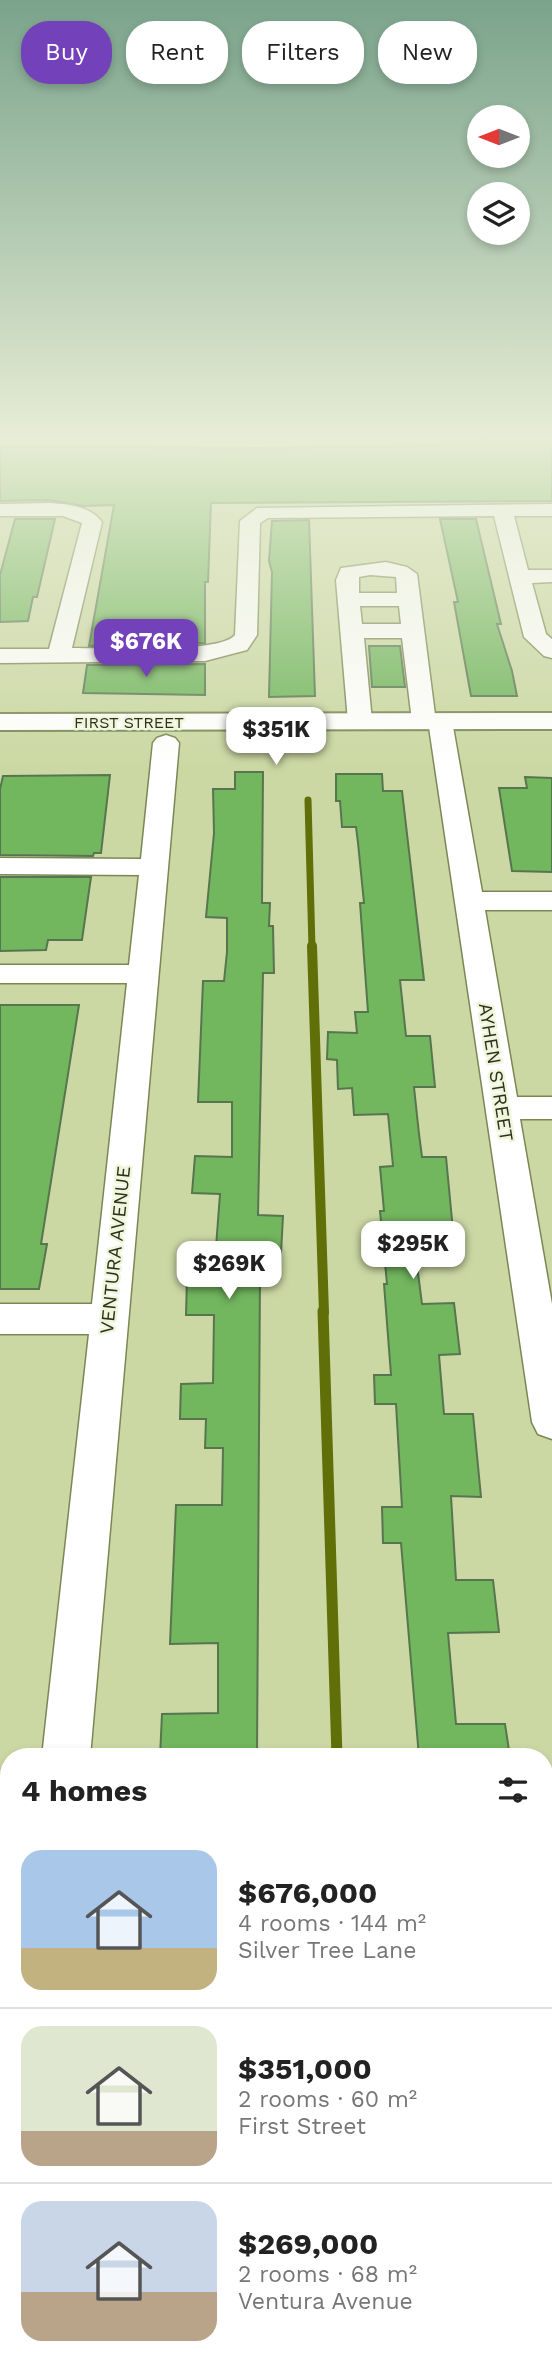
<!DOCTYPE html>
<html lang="en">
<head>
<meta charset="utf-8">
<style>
	:root { --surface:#fff; --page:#f6f6f6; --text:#222; --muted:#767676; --line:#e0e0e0; --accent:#7341b9 }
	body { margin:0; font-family:"Work Sans",sans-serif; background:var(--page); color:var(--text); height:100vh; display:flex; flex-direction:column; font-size:26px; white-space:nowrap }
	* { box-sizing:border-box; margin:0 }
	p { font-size:23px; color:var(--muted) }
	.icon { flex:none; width:38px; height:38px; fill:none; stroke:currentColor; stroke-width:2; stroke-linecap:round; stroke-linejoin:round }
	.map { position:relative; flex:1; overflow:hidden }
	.side { position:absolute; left:0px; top:1748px; width:553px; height:625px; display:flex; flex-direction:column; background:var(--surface); border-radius:28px 28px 0 0; box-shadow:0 4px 10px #0003 }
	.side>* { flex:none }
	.banner { position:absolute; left:21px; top:21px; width:511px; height:63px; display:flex; gap:14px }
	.needle { width:46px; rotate:270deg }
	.fabs { position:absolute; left:467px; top:105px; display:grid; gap:14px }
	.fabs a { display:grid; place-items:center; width:63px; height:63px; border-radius:50%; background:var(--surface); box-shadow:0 4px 10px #0003; font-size:35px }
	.price { position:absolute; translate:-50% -60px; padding:0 16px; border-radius:14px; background:#fff; color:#222; font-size:23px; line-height:46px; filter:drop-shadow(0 2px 4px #0008) }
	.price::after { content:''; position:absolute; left:50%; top:42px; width:21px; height:16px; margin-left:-10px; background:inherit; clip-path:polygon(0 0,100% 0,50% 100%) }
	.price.on { background:var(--accent); color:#fff }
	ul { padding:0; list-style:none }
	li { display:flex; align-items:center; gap:21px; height:175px; padding:0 21px }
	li+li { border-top:2px solid var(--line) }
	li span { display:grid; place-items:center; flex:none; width:196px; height:140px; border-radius:21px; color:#555 }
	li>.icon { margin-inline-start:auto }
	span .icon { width:84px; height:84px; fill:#fffc; stroke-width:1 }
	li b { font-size:30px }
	h2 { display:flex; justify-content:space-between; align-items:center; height:84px; padding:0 21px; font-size:30px }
	.tag { padding:0 24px; border-radius:28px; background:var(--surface); box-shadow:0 4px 10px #0003; font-size:24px; line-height:63px }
	.tag.on { background:var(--accent); color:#fff }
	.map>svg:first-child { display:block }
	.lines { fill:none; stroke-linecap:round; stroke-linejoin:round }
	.stream-far3 { stroke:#606f08; stroke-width:7 }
	.stream-far2 { stroke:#606f08; stroke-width:10 }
	.stream-far1 { stroke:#606f08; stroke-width:11 }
	.stream { stroke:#606f08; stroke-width:15 }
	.building { fill:#72b65e; stroke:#57764f; stroke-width:2 }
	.minor-casing { stroke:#7b8655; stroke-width:3 }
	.major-casing { stroke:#7b8655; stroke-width:4 }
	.minor { fill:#fff; fill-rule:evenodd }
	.major { fill:#fff; fill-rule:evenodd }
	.labels { text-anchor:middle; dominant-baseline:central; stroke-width:5; stroke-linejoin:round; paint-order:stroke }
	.far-street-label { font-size:16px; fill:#2c311c; stroke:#eff6dc }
	.street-label { font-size:19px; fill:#2c311c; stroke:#eff6dc }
</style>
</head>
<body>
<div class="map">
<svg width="552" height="2372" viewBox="0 0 552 2372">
	<rect width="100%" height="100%" fill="#ccd8a4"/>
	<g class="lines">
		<path class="stream-far3" d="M308 800 312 948"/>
		<path class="stream-far2" d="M312 946 324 1313"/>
		<path class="stream-far1" d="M323 1311 337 1757"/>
		<path class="stream" d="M360 2364V2372"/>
	</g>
	<g class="building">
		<path d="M480 440 552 441V501L211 503 208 582H205V643L89 646 114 505 82 506 49 500 0 501V446L263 448 444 445 443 442Z"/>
		<path d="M15 519H55L37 597H33L28 621 0 622V575Z"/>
		<path d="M440 519H476L501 624H497L512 671 517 696H471L454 602H458Z"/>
		<path d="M309 520 315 696 269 697 272 572 269 561 272 521Z"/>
		<path d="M369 646H400L405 687H372Z"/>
		<path d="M205 664V695L83 693 87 665Z"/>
		<path d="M235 772H263L262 903H270L269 926H273L274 973H263L258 1215 283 1216 280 1272H260L257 1757H160L162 1714 218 1713V1643L170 1644 176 1505H222L223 1448H205L206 1419H180L181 1384 213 1383 214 1315H186L187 1277 190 1246 216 1247 220 1194 192 1193 195 1156 232 1157V1102H198L203 981H224L227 952V918L206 917 214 833 213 789H235Z"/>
		<path d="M336 774H382L383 791H402L424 980H400L406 1036H430L435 1087H414L419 1134 422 1157H446L454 1241 414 1242 422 1304 454 1303 460 1354 439 1355 444 1414H473L481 1497 451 1496 456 1580H493L499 1632 448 1633 456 1724H505L510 1757H419L401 1543H383L382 1507H402L396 1404H375L374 1375H391L384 1284H387L380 1211H384L380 1167 393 1166 388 1114 354 1115 352 1088 338 1089 337 1060 327 1059 328 1032 357 1033 355 1012H368L360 903H364L358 843 356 827H342L340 801H336Z"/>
		<path d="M110 775 101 853H94L93 856 0 855V789L3 776Z"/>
		<path d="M525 777 552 778V872L512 871 499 788H527Z"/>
		<path d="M0 877H91L82 940H48L46 950 0 951Z"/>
		<path d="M0 1005H79L41 1244H47L39 1289H0Z"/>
	</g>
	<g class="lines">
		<defs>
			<g id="minor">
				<path d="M49 503C68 504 90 506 102 522L72 648C100 648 221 654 235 635L240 521 257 508 552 504V516H514L528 570H552V582L532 583 546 634 552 639V658L544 656 524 637 494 516 268 518 260 523 257 635 247 650 205 661 0 663V649H49L82 523 63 516H0V504Z"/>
				<path d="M386 562 407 567 417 574 435 715 449 716 452 721 482 892H552V910H485L517 1097H552V1119H520L552 1304V1439L538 1434 532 1422 429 727 415 726 412 721 402 638H364L372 721 369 726H351L348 721 336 580 341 568ZM370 575 396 577 397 593H359V577ZM360 606H399L401 624H362Z"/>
				<path d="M166 735 175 738 179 743 90 1757H42L89 1334H0V1304H92L127 983H0V965H129L139 875 0 874V858L141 859 153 743 157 738Z"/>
				<path d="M552 1855V1905L544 1906V1856Z"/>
				<rect x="0" y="1881" width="9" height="52"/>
				<path d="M9 2334V2364H41V2372H0V2337Z"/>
			</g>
			<path id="major" d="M552 713V729L0 730V714Z"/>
		</defs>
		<use href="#minor" class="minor-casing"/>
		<use href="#major" class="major-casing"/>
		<use href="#minor" class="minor"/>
		<use href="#major" class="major"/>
	</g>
	<linearGradient id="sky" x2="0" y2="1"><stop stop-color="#7aa38b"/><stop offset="0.57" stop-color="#e8edd6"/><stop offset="1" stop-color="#e8edd6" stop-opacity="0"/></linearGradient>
	<rect width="552" height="769" fill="url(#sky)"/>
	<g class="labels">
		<g class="far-street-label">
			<text x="129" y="722">FIRST STREET</text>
		</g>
		<g class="street-label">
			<text transform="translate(496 1072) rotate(81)">AYHEN STREET</text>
			<text transform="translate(115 1250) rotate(-84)">VENTURA AVENUE</text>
		</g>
	</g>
</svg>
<div class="fabs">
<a><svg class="needle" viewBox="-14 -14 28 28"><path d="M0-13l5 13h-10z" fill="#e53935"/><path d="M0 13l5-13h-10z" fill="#767676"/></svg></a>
<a><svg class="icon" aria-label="layers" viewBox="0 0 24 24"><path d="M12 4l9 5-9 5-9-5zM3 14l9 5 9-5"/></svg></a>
</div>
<b class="price on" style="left:146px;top:679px">$676K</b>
<b class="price" style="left:276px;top:767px">$351K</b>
<b class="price" style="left:413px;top:1281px">$295K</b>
<b class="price" style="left:229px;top:1301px">$269K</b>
<div class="banner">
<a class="tag on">Buy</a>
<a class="tag">Rent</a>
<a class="tag">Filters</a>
<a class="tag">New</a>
</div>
<section class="side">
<h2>4 homes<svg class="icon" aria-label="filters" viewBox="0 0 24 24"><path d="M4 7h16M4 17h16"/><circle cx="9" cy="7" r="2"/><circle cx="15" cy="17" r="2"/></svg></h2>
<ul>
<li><span style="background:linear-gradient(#a9c7e8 70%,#c2b280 0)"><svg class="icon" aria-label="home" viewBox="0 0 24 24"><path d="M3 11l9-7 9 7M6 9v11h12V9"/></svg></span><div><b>$676,000</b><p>4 rooms · 144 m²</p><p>Silver Tree Lane</p></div></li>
<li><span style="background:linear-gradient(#dfe7d0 75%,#b9a48a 0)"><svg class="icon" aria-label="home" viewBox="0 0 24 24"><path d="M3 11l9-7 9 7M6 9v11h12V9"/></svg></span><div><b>$351,000</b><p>2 rooms · 60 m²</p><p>First Street</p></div></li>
<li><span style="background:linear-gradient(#c9d6e8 65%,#b9a48a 0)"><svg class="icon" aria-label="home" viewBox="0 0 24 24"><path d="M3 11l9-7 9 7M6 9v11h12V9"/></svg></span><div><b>$269,000</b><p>2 rooms · 68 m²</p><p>Ventura Avenue</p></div></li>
</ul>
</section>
</div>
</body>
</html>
